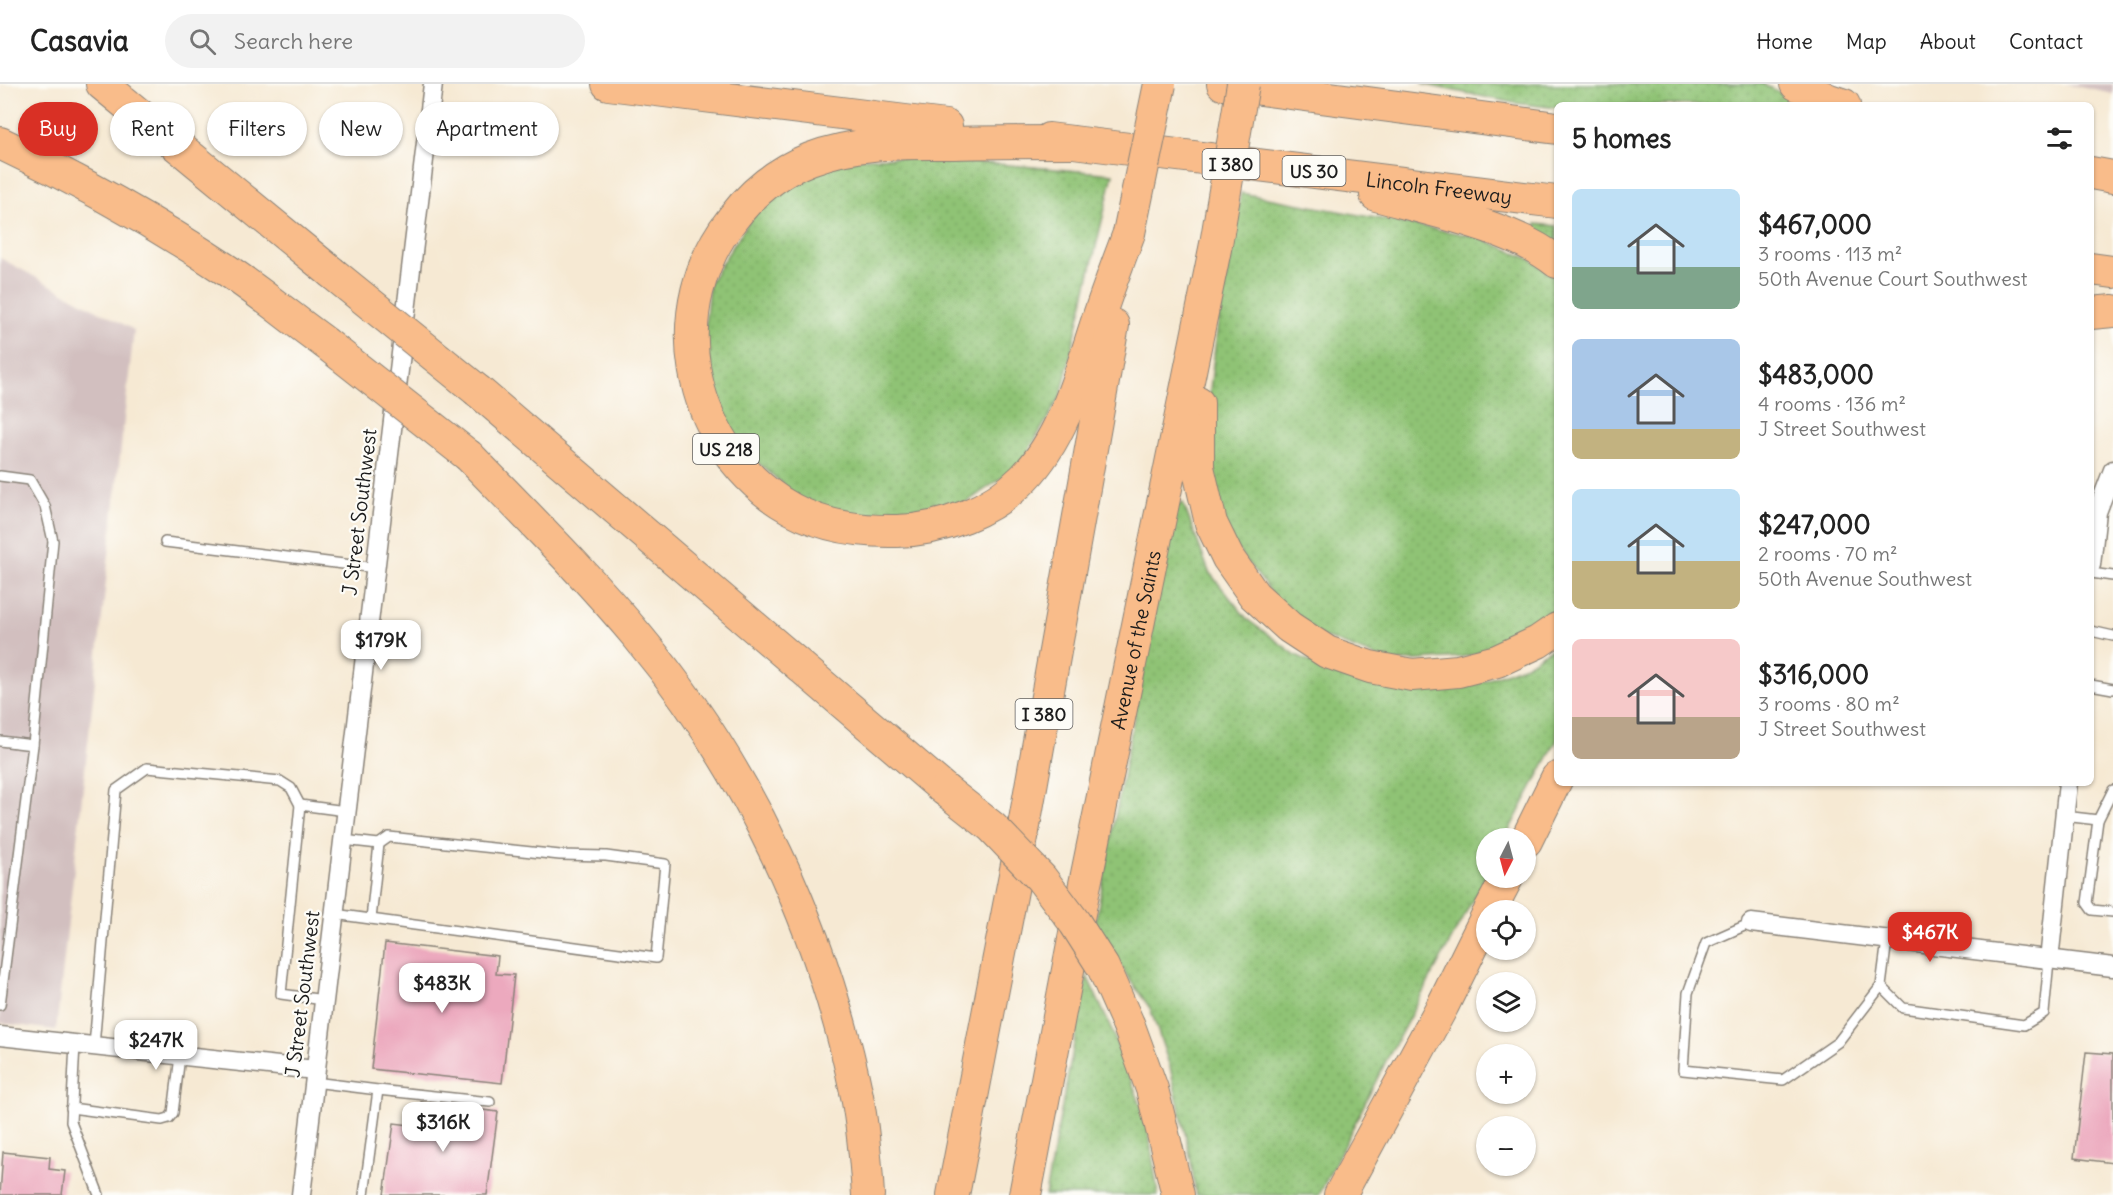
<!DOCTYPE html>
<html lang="en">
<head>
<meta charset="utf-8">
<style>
	:root { --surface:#fff; --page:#f2f2f2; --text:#222; --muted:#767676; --line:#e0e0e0; --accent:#d93025 }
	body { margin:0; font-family:Delius,sans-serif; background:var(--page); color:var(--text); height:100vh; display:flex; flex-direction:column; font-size:22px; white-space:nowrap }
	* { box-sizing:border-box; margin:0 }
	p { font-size:20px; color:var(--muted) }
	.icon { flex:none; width:33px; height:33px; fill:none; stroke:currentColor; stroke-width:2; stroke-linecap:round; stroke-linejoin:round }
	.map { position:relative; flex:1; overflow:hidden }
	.sheet { position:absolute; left:1554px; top:18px; width:540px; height:684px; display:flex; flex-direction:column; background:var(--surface); border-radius:9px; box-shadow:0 2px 4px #0004 }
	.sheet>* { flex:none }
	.top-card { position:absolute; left:18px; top:18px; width:570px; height:54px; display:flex; gap:12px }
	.needle { width:39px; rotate:186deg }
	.tools { position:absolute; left:1476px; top:744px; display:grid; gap:12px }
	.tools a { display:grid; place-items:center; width:60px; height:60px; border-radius:50%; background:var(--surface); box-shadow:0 2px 4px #0004; font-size:30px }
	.price { position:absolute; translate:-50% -51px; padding:0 14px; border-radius:12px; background:#fff; color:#222; font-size:20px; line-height:39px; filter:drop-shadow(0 2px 3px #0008) }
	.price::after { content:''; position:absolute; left:50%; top:36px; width:18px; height:14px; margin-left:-9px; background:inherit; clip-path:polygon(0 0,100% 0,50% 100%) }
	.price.active { background:var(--accent); color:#fff }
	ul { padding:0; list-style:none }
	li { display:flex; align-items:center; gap:18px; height:150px; padding:0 18px }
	li span { display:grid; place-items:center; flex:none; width:168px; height:120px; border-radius:9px; color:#555 }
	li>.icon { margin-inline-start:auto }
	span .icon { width:72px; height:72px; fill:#fffc; stroke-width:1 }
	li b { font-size:26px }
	h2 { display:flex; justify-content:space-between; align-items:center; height:72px; padding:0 18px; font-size:26px }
	.pill { padding:0 21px; border-radius:27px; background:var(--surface); box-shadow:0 2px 4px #0004; font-size:21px; line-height:54px }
	.pill.active { background:var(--accent); color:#fff }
	header { display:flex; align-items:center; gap:36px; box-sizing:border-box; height:84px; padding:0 30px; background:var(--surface); border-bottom:2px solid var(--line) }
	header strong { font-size:28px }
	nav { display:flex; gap:33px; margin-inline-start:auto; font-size:21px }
	.search { width:420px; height:54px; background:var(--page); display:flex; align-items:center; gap:15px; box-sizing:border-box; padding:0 21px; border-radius:33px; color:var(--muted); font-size:22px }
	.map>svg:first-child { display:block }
	.industrial { fill:#d2bfbf }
	.green { fill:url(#green-dots); stroke:#567048; stroke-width:1.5 }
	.building { fill:#eca9be }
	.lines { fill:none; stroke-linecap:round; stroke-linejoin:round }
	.lane-casing { stroke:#898278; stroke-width:12 }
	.street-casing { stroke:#898278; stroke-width:21 }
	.highway-casing { stroke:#898278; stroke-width:34 }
	.lane { stroke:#fff; stroke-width:9 }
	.street { stroke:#fff; stroke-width:18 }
	.highway { stroke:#f9bc8a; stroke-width:32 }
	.highway-bridge-casing { stroke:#898278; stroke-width:34; stroke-linecap:butt }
	.highway-bridge { stroke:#f9bc8a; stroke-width:32 }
	.labels { text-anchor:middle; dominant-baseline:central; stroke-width:4.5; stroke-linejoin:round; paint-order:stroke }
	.shield { fill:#fdfcf7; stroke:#605f5e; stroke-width:1.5 }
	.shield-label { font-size:18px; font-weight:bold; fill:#1c1c1c }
	.street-label { font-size:20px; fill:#1c1c1c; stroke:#fdfcf7 }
</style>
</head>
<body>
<header>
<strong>Casavia</strong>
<div class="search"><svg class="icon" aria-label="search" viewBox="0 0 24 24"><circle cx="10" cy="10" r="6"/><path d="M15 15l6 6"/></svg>Search here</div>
<nav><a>Home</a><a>Map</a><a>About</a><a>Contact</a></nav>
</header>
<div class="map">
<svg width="2113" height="1111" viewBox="0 0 2113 1111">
	<defs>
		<pattern id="green-dots" width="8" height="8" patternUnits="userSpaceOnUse" patternTransform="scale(1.5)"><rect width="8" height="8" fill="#8fc375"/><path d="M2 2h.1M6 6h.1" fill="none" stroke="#7ba765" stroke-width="1.8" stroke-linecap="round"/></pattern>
	</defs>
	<rect width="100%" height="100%" fill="#fdfcf7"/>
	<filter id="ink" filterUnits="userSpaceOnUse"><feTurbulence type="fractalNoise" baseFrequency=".0167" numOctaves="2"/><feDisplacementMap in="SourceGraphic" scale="12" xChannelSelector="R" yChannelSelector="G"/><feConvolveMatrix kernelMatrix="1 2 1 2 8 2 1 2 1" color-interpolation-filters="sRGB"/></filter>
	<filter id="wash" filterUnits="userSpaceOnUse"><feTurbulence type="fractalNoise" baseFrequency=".008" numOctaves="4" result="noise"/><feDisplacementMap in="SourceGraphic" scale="24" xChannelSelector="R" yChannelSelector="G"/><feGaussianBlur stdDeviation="1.35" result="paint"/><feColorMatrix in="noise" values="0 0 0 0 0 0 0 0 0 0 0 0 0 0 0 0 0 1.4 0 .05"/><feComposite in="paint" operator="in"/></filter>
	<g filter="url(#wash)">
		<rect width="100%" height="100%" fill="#f6e9d3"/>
		<g class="industrial">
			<path d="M2065 0H2113V10Z"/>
			<path d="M0 174 134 246 56 946 0 939Z"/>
		</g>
		<g class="green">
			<path d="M1421 0H1762L1806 21H1557V24L1514 19Z"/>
			<path d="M917 73 1113 90 1061 312 1020 381 964 420 882 440 807 421 735 359 717 332 703 270 709 199 755 128 790 99 822 84 861 74Z"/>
			<path d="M1241 109 1478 153 1532 176 1557 195V532L1499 565 1461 573 1390 578 1298 543 1221 444 1205 348 1218 239Z"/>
			<path d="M1536 140 1557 142V161L1537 149Z"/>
			<path d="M1183 419 1209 488 1248 536 1296 571 1344 594 1394 604 1440 605 1484 597 1526 581 1557 561V656L1505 754H1486V791L1385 979 1319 1111H1196L1190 1071 1170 983 1150 924 1094 845 1174 422Z"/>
			<path d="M1087 892 1110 942 1147 1037 1158 1111H1045Z"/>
		</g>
		<g id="blocks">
			<g class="building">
				<path d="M385 859 498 872 496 890 514 891 502 999 371 985Z"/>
				<path d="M2086 968 2113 970V1079L2074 1074Z"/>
				<path d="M421 1018 498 1028 487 1111H384L394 1039 418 1042Z"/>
				<path d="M3 1068 50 1073 49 1085 65 1087 62 1111H0Z"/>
			</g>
		</g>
	</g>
	<g filter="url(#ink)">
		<use href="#blocks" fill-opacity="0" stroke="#898278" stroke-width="1.5"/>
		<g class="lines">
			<defs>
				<g id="lane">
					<path d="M0 392 30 396 45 422 53 457 33 661 0 921"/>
					<path d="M165 458 376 484"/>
					<path d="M2091 489 2113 492"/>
					<path d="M2091 547 2113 552"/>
					<path d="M2091 601 2113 605"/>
					<path d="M0 657 33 661"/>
					<path d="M2113 706 2098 736 2087 819 2092 826 2113 828"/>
					<path d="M2064 732 2098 736"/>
					<path d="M334 830 656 874 665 780 606 772 560 771 389 753 379 760 343 756"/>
					<path d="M371 835 379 760"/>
					<path d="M1751 839 1706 859 1688 909 1683 986 1783 996 1838 958 1881 902"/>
					<path d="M1887 856 1881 902 1903 924 2024 941 2044 929 2049 876"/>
					<path d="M324 916 281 910 300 721 346 727"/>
					<path d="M75 960 71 1038 99 1111"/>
					<path d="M94 962 116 706 147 684 280 697 291 704 300 721"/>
					<path d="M314 998 378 1006 364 1111"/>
					<path d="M378 1006 490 1018"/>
					<path d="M71 1024 162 1036 169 1034 173 1029 180 972"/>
				</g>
				<g id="street">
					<path d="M2091 481 2097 428 2113 386"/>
					<path d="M1751 839 2113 883"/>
					<path d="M2049 876 2068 699"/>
					<path d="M0 952 315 986"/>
					<path d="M301 1111 433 0"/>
				</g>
				<g id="highway">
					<path d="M102 0 331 188"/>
					<path d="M608 0 946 42"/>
					<path d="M1223 0 1557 44"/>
					<path d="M1796 0 1829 16 1844 21"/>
					<path id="s1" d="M1049 55 1557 118"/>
					<path d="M1071 58C1032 58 993 58 954 59 903 59 858 57 810 75 779 87 753 108 733 134 662 223 686 355 780 418 815 441 856 448 897 447 942 446 992 427 1024 394 1063 354 1079 293 1096 241 1106 210 1118 179 1129 149"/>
					<path d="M0 59C79 96 156 139 228 187 261 209 292 235 324 258"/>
					<path d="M2091 89 2113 93"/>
					<path d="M1376 111C1429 126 1515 143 1557 178"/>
					<path d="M2091 185 2113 188"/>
					<path d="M2091 229 2113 227"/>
					<path d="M478 307 945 706"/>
					<path d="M1198 319V383L1211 439 1228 474 1254 511 1289 543 1327 568 1370 583 1412 591 1458 587 1497 577 1538 558 1557 545"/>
					<path d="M469 372C527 432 586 490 639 554 748 685 823 845 857 1012 863 1044 866 1079 868 1111"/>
					<path d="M1526 757 1557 694"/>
					<path d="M1490 826 1507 794"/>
					<path d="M1129 942 1152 1005 1178 1111"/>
					<path d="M953 1111 1019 770 1113 241"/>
					<path id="s2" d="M1025 1111 1076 844 1216 160"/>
					<path d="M1340 1111 1443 921 1486 834"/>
				</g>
			</defs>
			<use href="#lane" class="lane-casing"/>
			<use href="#street" class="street-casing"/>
			<use href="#highway" class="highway-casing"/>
			<use href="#lane" class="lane"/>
			<use href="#street" class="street"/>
			<use href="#highway" class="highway"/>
			<defs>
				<g id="highway-bridge">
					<path d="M1129 149 1160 0"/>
					<path d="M1216 160 1243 0"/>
					<path d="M331 188 478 307"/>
					<path d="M324 258 469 372"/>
					<path d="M945 706 992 743 1041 794 1075 839 1103 883 1129 942"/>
				</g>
			</defs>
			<use href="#highway-bridge" class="highway-bridge-casing"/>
			<use href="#highway-bridge" class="highway-bridge"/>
		</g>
	</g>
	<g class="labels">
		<g class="shield">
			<rect x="1202.5" y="65" width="57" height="30" rx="4.5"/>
			<rect x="1282.5" y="72" width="63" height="30" rx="4.5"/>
			<rect x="693" y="350" width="66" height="30" rx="4.5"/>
			<rect x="1015.5" y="615" width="57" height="30" rx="4.5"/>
		</g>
		<g class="shield-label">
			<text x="1231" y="80">I 380</text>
			<text x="1314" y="87">US 30</text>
			<text x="726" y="365">US 218</text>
			<text x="1044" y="630">I 380</text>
		</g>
		<g class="street-label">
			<text stroke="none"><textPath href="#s1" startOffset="393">Lincoln Freeway</textPath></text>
			<text transform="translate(359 428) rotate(-83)">J Street Southwest</text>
			<text stroke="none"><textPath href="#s2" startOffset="566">Avenue of the Saints</textPath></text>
			<text transform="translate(302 910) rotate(-83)">J Street Southwest</text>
		</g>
	</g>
</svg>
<div class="tools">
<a><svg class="needle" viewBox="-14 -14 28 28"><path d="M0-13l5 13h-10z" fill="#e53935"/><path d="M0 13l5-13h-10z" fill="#767676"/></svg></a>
<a><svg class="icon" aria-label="locate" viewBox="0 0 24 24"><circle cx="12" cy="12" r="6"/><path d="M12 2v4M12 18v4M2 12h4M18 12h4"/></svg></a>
<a><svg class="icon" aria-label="layers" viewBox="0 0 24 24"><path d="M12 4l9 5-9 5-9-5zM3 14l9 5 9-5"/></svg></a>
<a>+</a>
<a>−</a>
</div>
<b class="price" style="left:381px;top:587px">$179K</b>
<b class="price active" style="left:1930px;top:879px">$467K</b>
<b class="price" style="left:442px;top:930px">$483K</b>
<b class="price" style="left:156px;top:987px">$247K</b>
<b class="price" style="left:443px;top:1069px">$316K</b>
<div class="top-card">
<a class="pill active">Buy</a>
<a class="pill">Rent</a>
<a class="pill">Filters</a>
<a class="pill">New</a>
<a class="pill">Apartment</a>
</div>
<section class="sheet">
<h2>5 homes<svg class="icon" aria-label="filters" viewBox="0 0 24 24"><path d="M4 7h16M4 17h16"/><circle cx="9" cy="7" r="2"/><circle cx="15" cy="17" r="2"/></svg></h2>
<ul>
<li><span style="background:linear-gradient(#bfe0f5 65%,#7fa58c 0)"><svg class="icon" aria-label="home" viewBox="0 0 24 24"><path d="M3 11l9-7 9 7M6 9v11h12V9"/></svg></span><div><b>$467,000</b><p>3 rooms · 113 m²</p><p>50th Avenue Court Southwest</p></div></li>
<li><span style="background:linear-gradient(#a9c7e8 75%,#c2b280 0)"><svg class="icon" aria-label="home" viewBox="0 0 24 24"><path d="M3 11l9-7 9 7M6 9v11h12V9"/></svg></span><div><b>$483,000</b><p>4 rooms · 136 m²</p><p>J Street Southwest</p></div></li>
<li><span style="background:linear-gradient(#bfe0f5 60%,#c2b280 0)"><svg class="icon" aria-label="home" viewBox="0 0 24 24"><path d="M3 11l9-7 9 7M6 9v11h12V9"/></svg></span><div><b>$247,000</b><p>2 rooms · 70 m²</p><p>50th Avenue Southwest</p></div></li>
<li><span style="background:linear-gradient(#f6c9c9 65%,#b9a48a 0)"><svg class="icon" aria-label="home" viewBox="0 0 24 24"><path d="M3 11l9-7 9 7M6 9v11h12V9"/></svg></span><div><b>$316,000</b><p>3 rooms · 80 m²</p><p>J Street Southwest</p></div></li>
</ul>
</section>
</div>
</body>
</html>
